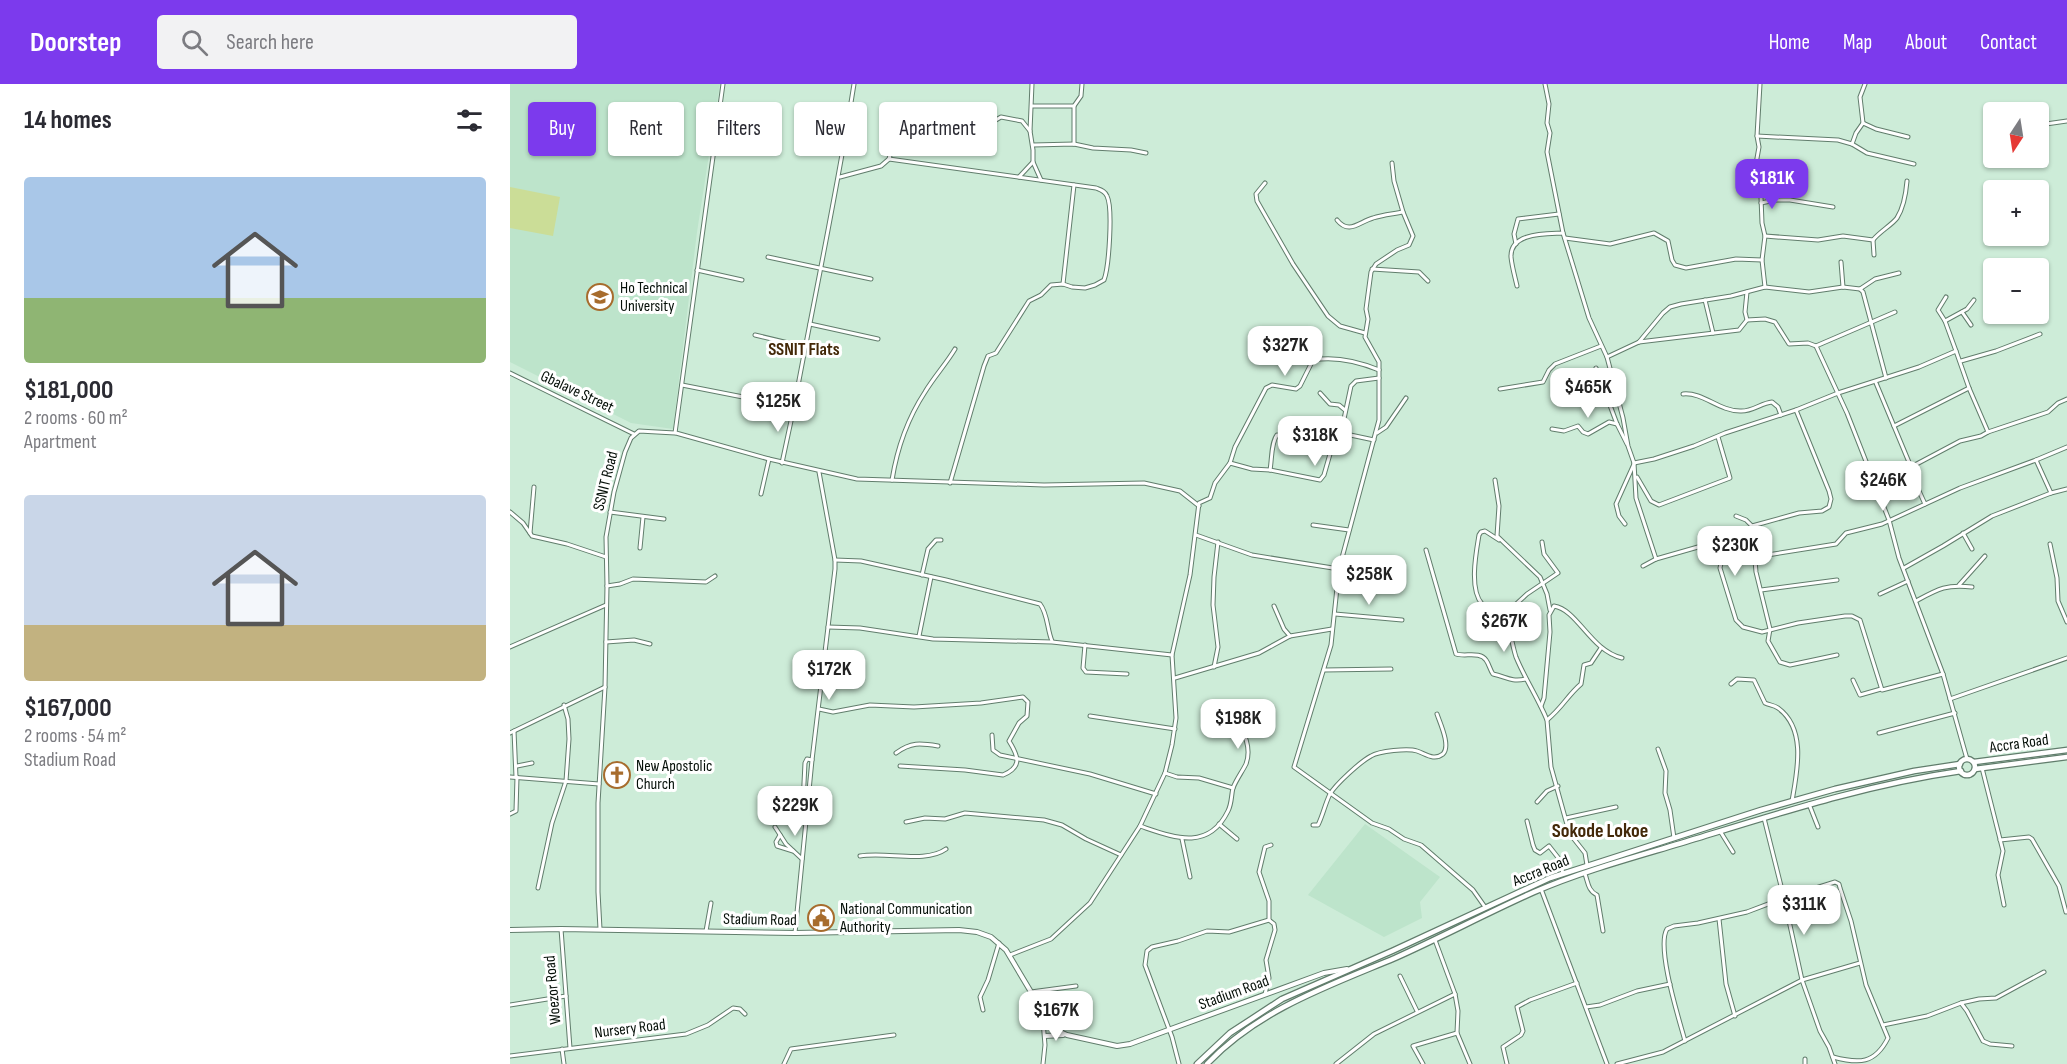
<!DOCTYPE html>
<html lang="en">
<head>
<meta charset="utf-8">
<style>
	:root { --surface:#fff; --page:#f2f2f3; --text:#2b2b33; --muted:#7c7c81; --accent:#7c3aed }
	body { margin:0; font-family:"Sofia Sans Condensed",sans-serif; background:var(--page); color:var(--text); height:100vh; display:flex; flex-direction:column; font-size:22px; white-space:nowrap }
	* { box-sizing:border-box; margin:0 }
	p { font-size:20px; color:var(--muted) }
	.icon { flex:none; width:33px; height:33px; fill:none; stroke:currentColor; stroke-width:2; stroke-linecap:round; stroke-linejoin:round }
	.map { position:relative; flex:1; overflow:hidden }
	.details { display:flex; flex-direction:column; background:var(--surface); width:510px }
	.details>* { flex:none }
	.hud { position:absolute; left:18px; top:18px; width:570px; height:54px; display:flex; gap:12px }
	.needle { width:39px; rotate:192deg }
	.controls { position:absolute; left:1473px; top:18px; display:grid; gap:12px }
	.controls a { display:grid; place-items:center; width:66px; height:66px; border-radius:6px; background:var(--surface); box-shadow:0 2px 4px #0004; font-size:30px }
	.price { position:absolute; translate:-50% -51px; padding:0 14px; border-radius:12px; background:#fff; color:#222; font-size:20px; line-height:39px; filter:drop-shadow(0 2px 3px #0008) }
	.price::after { content:''; position:absolute; left:50%; top:36px; width:18px; height:14px; margin-left:-9px; background:inherit; clip-path:polygon(0 0,100% 0,50% 100%) }
	.price.selected { background:var(--accent); color:#fff }
	ul { padding:0; list-style:none }
	li { display:grid; align-content:center; gap:12px; height:318px; padding:0 24px }
	li span { display:grid; place-items:center; height:186px; border-radius:6px; color:#555 }
	li>.icon { margin-inline-start:auto }
	span .icon { width:108px; height:108px; fill:#fffc; stroke-width:1 }
	li b { font-size:26px }
	h2 { display:flex; justify-content:space-between; align-items:center; height:72px; padding:0 24px; font-size:26px }
	.pill { padding:0 21px; border-radius:6px; background:var(--surface); box-shadow:0 2px 4px #0004; font-size:21px; line-height:54px }
	.pill.selected { background:var(--accent); color:#fff }
	header { display:flex; align-items:center; gap:36px; box-sizing:border-box; height:84px; padding:0 30px; background:var(--accent); color:#fff }
	header strong { font-size:28px }
	nav { display:flex; gap:33px; margin-inline-start:auto; font-size:21px }
	.search { width:420px; height:54px; background:var(--page); display:flex; align-items:center; gap:15px; box-sizing:border-box; padding:0 21px; border-radius:6px; color:var(--muted); font-size:22px }
	main { display:flex; flex:1; min-height:0 }
	.map>svg:first-child { display:block }
	.built { fill:#bde4cb }
	.park { fill:#cbdd97 }
	.lines { fill:none; stroke-linecap:round; stroke-linejoin:round }
	.minor-casing { stroke:#617d6c; stroke-width:5 }
	.secondary-casing { stroke:#617d6c; stroke-width:6 }
	.primary-casing { stroke:#617d6c; stroke-width:7 }
	.minor { stroke:#fff; stroke-width:3 }
	.secondary { stroke:#fff; stroke-width:4 }
	.primary { stroke:#fff; stroke-width:4.5 }
	.labels { text-anchor:middle; dominant-baseline:central; stroke-width:6; stroke-linejoin:round; paint-order:stroke }
	.poi-label { font-size:16px; fill:#050f08; stroke:#fff; text-anchor:start }
	.street-label { font-size:16px; fill:#050f08; stroke:#fff }
	.neighbourhood-label { font-size:18px; font-weight:bold; fill:#432808; stroke:#fff }
	.quarter-label { font-size:20px; font-weight:bold; fill:#432808; stroke:#fff }
</style>
</head>
<body>
<header>
<strong>Doorstep</strong>
<div class="search"><svg class="icon" aria-label="search" viewBox="0 0 24 24"><circle cx="10" cy="10" r="6"/><path d="M15 15l6 6"/></svg>Search here</div>
<nav><a>Home</a><a>Map</a><a>About</a><a>Contact</a></nav>
</header>
<main>
<section class="details">
<h2>14 homes<svg class="icon" aria-label="filters" viewBox="0 0 24 24"><path d="M4 7h16M4 17h16"/><circle cx="9" cy="7" r="2"/><circle cx="15" cy="17" r="2"/></svg></h2>
<ul>
<li><span style="background:linear-gradient(#a9c7e8 65%,#8fb573 0)"><svg class="icon" aria-label="home" viewBox="0 0 24 24"><path d="M3 11l9-7 9 7M6 9v11h12V9"/></svg></span><div><b>$181,000</b><p>2 rooms · 60 m²</p><p>Apartment</p></div></li>
<li><span style="background:linear-gradient(#c9d6e8 70%,#c2b280 0)"><svg class="icon" aria-label="home" viewBox="0 0 24 24"><path d="M3 11l9-7 9 7M6 9v11h12V9"/></svg></span><div><b>$167,000</b><p>2 rooms · 54 m²</p><p>Stadium Road</p></div></li>
</ul>
</section>
<div class="map">
<svg width="1557" height="980" viewBox="0 0 1557 980">
	<rect width="100%" height="100%" fill="#cdecd8"/>
	<g class="built">
		<path d="M0 0H210L187 148 163 345 121 339 0 278Z"/>
		<path d="M855 740 930 793 910 818 912 834 874 853 798 811Z"/>
	</g>
	<path class="park" d="M0 103 50 113 43 152 0 144Z"/>
	<g class="lines">
		<defs>
			<g id="minor">
				<path d="M1035 0 1039 20 1037 39 1040 49 1037 68 1053 149 1079 234 1097 273 1113 334 1118 362 1124 379 1126 414 1146 475"/>
				<path d="M1250 0 1247 52 1249 63 1246 80 1250 88 1252 139 1255 152 1252 176 1255 203"/>
				<path d="M522 22H564L571 12 572 0"/>
				<path d="M564 22V60"/>
				<path d="M1353 39 1350 13 1355 0"/>
				<path d="M1536 40 1557 37"/>
				<path d="M1247 52 1328 56 1342 60 1357 69 1404 80"/>
				<path d="M1342 60 1346 49 1353 39 1366 45 1398 53"/>
				<path d="M523 61 564 60 583 64 621 66 636 69"/>
				<path d="M379 75 586 104C591 106 595 107 597 112 603 124 599 183 594 196L585 201 575 204 562 203 553 200 541 201 531 211 519 217 486 269 478 272 474 282 440 399"/>
				<path d="M523 78 531 96"/>
				<path d="M882 79 884 97 893 128 903 152 899 161 887 166 866 180 861 188 856 225 858 235 855 253 869 278V336L829 485 821 561 784 683 862 739 879 745 894 755 911 761 963 806 975 823"/>
				<path d="M330 93 371 82 379 75 388 42 422 45 447 40 472 44 491 33 512 37 520 47"/>
				<path d="M509 93 523 78V66L520 47 522 0"/>
				<path d="M755 99 746 110 747 117 783 180 818 232 830 242 855 249"/>
				<path d="M1251 119 1265 116H1280L1323 123"/>
				<path d="M827 136C839 151 849 138 863 134 872 131 883 130 893 128"/>
				<path d="M1255 152 1308 156 1333 152 1363 156C1369 148 1383 140 1387 134 1394 123 1396 109 1397 97"/>
				<path d="M1055 154 1100 160 1144 149 1158 157 1162 176 1165 181 1176 184 1226 175 1252 176"/>
				<path d="M1363 156 1364 171"/>
				<path d="M1006 160 1004 150 1008 135 1049 130"/>
				<path d="M258 173 361 195"/>
				<path d="M1331 178 1333 203"/>
				<path d="M862 185 909 188 918 197"/>
				<path d="M187 186 232 196"/>
				<path d="M553 200 564 101"/>
				<path d="M1007 202C1005 193 1002 183 1001 173 1000 148 1037 150 1053 149"/>
				<path d="M1350 205 1365 195 1389 189"/>
				<path d="M1436 213 1428 226 1435 237 1446 267"/>
				<path d="M1195 216 1203 249"/>
				<path d="M1452 228 1461 241"/>
				<path d="M1237 236 1255 235 1265 238 1279 260 1298 259 1306 262 1337 329 1379 436 1389 474 1433 590 1457 675"/>
				<path d="M1435 237 1457 225 1464 216"/>
				<path d="M300 240 368 255"/>
				<path d="M245 251 295 263"/>
				<path d="M1129 258 1153 229 1160 223 1171 220 1221 212 1255 203 1299 208 1333 203 1350 205 1353 208 1376 294"/>
				<path d="M1306 262 1385 228"/>
				<path d="M1097 273 1129 258 1229 246 1237 236 1235 228 1237 208"/>
				<path d="M1451 277 1486 267 1530 250"/>
				<path d="M1086 284 1107 340 1117 360"/>
				<path d="M0 289 124 350"/>
				<path d="M1366 299 1401 383"/>
				<path d="M172 301 284 323C304 215 327 108 344 0"/>
				<path d="M990 305 1033 298 1039 286 1045 280 1091 262"/>
				<path d="M810 309 820 320 829 321 835 326"/>
				<path d="M1173 310C1193 308 1209 327 1230 327 1242 328 1251 319 1262 318L1268 323 1271 331"/>
				<path d="M1384 342 1459 304"/>
				<path d="M1042 345 1054 347 1068 342 1073 348 1078 350 1099 338 1107 340"/>
				<path d="M1478 348 1538 328 1548 319 1557 315"/>
				<path d="M166 349 259 375 347 395 534 401 634 399 670 407 689 422"/>
				<path d="M867 349 876 343 896 314"/>
				<path d="M1526 376 1557 363"/>
				<path d="M272 379 284 323"/>
				<path d="M720 379 725 363 756 304 762 301 786 305 790 302 803 276C826 272 847 277 869 286"/>
				<path d="M1124 379 1144 375 1184 362 1215 349 1286 326 1328 309 1409 283 1446 267 1459 304 1478 348 1471 352 1450 357 1401 383 1402 392 1415 420"/>
				<path d="M760 386 810 396 814 391 824 356 831 349 841 302 846 297 869 294"/>
				<path d="M1127 393 1141 417 1149 421 1220 394 1208 353"/>
				<path d="M382 396C387 365 398 334 415 308 424 293 436 280 445 265"/>
				<path d="M985 396 989 422 987 452 1030 493 1037 510 1040 526"/>
				<path d="M251 410 259 375"/>
				<path d="M0 428 13 439 22 452 57 460 96 473"/>
				<path d="M100 428 154 435"/>
				<path d="M1226 432 1236 436 1242 442 1246 488 1260 545 1258 557 1270 578 1280 581 1327 571"/>
				<path d="M1115 440 1109 432 1106 420 1124 380"/>
				<path d="M803 441 839 446"/>
				<path d="M1242 442 1289 429 1312 427 1319 423 1321 415 1319 407 1286 326"/>
				<path d="M20 449 24 403"/>
				<path d="M1453 449 1462 465"/>
				<path d="M686 451 742 471 829 485"/>
				<path d="M989 456 975 447 971 448 969 451C966 469 959 505 972 520 979 527 990 529 995 537 1001 547 1002 561 1006 573 1015 595 1028 614 1037 636L1041 683 1056 737 1060 750 1075 769 1077 781"/>
				<path d="M1540 460 1547 494 1548 517 1557 538"/>
				<path d="M130 464 133 433"/>
				<path d="M916 466 946 570C955 573 970 567 976 576 979 580 980 586 983 590 997 593 1000 598 1016 595"/>
				<path d="M1245 473 1326 460 1336 449 1372 440 1450 404 1526 376 1541 409 1557 405"/>
				<path d="M325 476 351 477 436 496 530 520C538 530 537 546 542 557"/>
				<path d="M1133 482 1146 475 1202 459 1206 460 1213 470 1210 484 1226 536 1233 543 1252 548 1288 539 1335 532H1342L1350 536 1372 606 1433 590"/>
				<path d="M1394 484 1433 462 1482 432 1541 409"/>
				<path d="M412 491 418 465 426 456H431"/>
				<path d="M1449 501 1475 472"/>
				<path d="M97 502 110 500 123 495 196 498 205 492"/>
				<path d="M1251 506 1327 496"/>
				<path d="M1370 510 1398 497"/>
				<path d="M1406 517C1428 505 1436 500 1462 503"/>
				<path d="M764 522 774 545 780 552"/>
				<path d="M825 530 892 536"/>
				<path d="M992 533 1017 510 1048 489 1034 470 1032 458"/>
				<path d="M318 543 350 544 423 555 542 558 662 571"/>
				<path d="M409 552 421 493"/>
				<path d="M96 558 124 556 140 560"/>
				<path d="M575 561 573 584 576 588 617 590"/>
				<path d="M0 563 96 521"/>
				<path d="M704 583 708 563 703 521 704 493 708 458"/>
				<path d="M814 586 881 585"/>
				<path d="M665 594 749 569 780 552 822 545"/>
				<path d="M1343 596 1350 611 1371 605"/>
				<path d="M1221 600 1227 595 1244 596 1255 619C1259 621 1264 621 1268 624 1297 645 1287 688 1282 717"/>
				<path d="M1440 615 1557 574"/>
				<path d="M1031 622 1034 614 1040 548 1039 531 1044 522C1068 526 1080 566 1112 574"/>
				<path d="M309 625 323 628 360 621 404 623 471 619 513 613 518 618 517 632 509 639 499 657C509 673 512 683 493 691L455 686 390 682"/>
				<path d="M580 632 665 645"/>
				<path d="M1037 636C1053 623 1057 612 1071 600L1074 581 1081 579 1091 564"/>
				<path d="M4 647 6 693"/>
				<path d="M0 649 95 603"/>
				<path d="M1369 649 1445 629"/>
				<path d="M482 651 483 666 490 671 580 690 646 710"/>
				<path d="M1148 665 1156 687 1155 709 1160 726 1164 754"/>
				<path d="M386 669C401 658 410 659 428 662"/>
				<path d="M7 682 22 679"/>
				<path d="M1472 684 1493 767 1488 791 1494 821"/>
				<path d="M655 689 667 693 689 694 723 704"/>
				<path d="M0 693 89 700"/>
				<path d="M1027 718 1037 707 1048 702"/>
				<path d="M1299 720 1308 743"/>
				<path d="M262 723 290 722 293 719 295 679 297 675 302 676"/>
				<path d="M0 730 6 727 7 693"/>
				<path d="M1056 734 1106 723"/>
				<path d="M1254 734 1274 814 1292 896 1310 947 1319 963 1325 980"/>
				<path d="M1017 737 1023 761 1025 766 1030 769 1039 762 1050 776 1053 790"/>
				<path d="M396 738 415 734 435 735 455 729 534 736 552 741 576 755 611 771"/>
				<path d="M709 740 727 755"/>
				<path d="M803 741H808C813 731 815 720 820 710 826 700 850 678 861 672 869 667 898 664 907 667 916 670 924 677 933 670 941 662 930 639 927 630"/>
				<path d="M630 742C663 753 698 768 718 727 722 719 721 712 723 704 726 696 732 688 736 680 743 661 731 644 723 628"/>
				<path d="M265 743 276 760 292 775"/>
				<path d="M1210 747 1223 768"/>
				<path d="M270 751 266 758 267 762 283 767"/>
				<path d="M672 755 680 793"/>
				<path d="M1490 756 1519 753 1522 755 1549 802 1556 828"/>
				<path d="M350 772C376 767 415 780 436 765"/>
				<path d="M1075 790C1078 798 1078 807 1087 811L1093 847"/>
				<path d="M28 804 42 739 56 697 59 655 58 635 54 621"/>
				<path d="M1031 805 1097 980"/>
				<path d="M1209 835 1216 900 1225 932"/>
				<path d="M51 845 60 964"/>
				<path d="M90 845 88 808V719L95 603 97 502 96 453 104 408 115 368 121 354 129 347 165 349 213 0"/>
				<path d="M196 847 201 819"/>
				<path d="M285 849 302 676 325 485V476L309 388"/>
				<path d="M925 856 945 910 948 927 947 949 960 980"/>
				<path d="M500 871 541 855 580 819 630 742 655 689 662 661 666 634 662 571 680 491 689 419 700 414 705 399 720 379 742 385 760 386C762 375 761 359 767 351L807 356 831 349 864 356"/>
				<path d="M890 892 907 927"/>
				<path d="M521 908 566 902"/>
				<path d="M755 910 759 894 756 876 765 846 764 840 759 836V817L749 788 755 763 761 761"/>
				<path d="M1451 919 1469 915 1486 914 1534 888"/>
				<path d="M0 921 56 912"/>
				<path d="M1076 923 1090 921 1127 907 1160 900"/>
				<path d="M473 926 470 913 478 896 489 859"/>
				<path d="M533 937 535 961 533 980"/>
				<path d="M1373 941 1417 932 1451 919 1457 927 1473 957 1480 960 1502 962"/>
				<path d="M1175 957C1169 935 1146 863 1157 845L1164 842 1188 839 1237 828 1274 814 1325 798 1329 800 1330 804 1341 837 1356 901 1378 954C1365 980 1349 980 1323 973"/>
				<path d="M52 965 54 980"/>
				<path d="M0 972 176 950 198 941 223 924 230 925 235 930"/>
				<path d="M274 980 281 965 384 951"/>
				<path d="M669 980 662 953 635 881 637 867 642 863 668 857 697 847 719 848 759 836"/>
				<path d="M826 980 864 950 945 910"/>
				<path d="M913 980 903 962 947 949"/>
				<path d="M997 980 993 963 1011 951 1013 947 1007 923 1020 916 1067 899"/>
				<path d="M1107 980 1153 968 1292 896 1350 879"/>
				<path d="M1295 980V975"/>
			</g>
			<g id="secondary">
				<path d="M0 846 51 845 285 849 449 846 467 848 481 853 496 866 521 908 533 936 539 943 557 951 607 962 620 960 814 889 837 885"/>
				<path d="M535 952 553 951"/>
			</g>
			<g id="primary">
				<circle cx="1457" cy="683" r="8"/>
				<path d="M1464 678 1557 666"/>
				<path d="M1465 685 1557 673"/>
				<path d="M687 980 720 949 772 915 882 867 1040 794 1251 726 1325 705 1404 687 1450 680"/>
				<path d="M697 980C748 926 818 902 885 874 932 853 977 829 1024 808 1077 785 1133 771 1188 754 1276 727 1360 700 1451 687"/>
			</g>
		</defs>
		<use href="#minor" class="minor-casing"/>
		<use href="#secondary" class="secondary-casing"/>
		<use href="#primary" class="primary-casing"/>
		<use href="#minor" class="minor"/>
		<use href="#secondary" class="secondary"/>
		<use href="#primary" class="primary"/>
	</g>
	<defs>
		<symbol id="school-ring" viewBox="-11 -11 22 22"><circle r="9.5" fill="#fff" stroke="#a76c2d" stroke-width="1.5"/><path d="M0-5L7-2L0 1L-7-2ZM-4 1L0 2.5L4 1V4Q0 6-4 4Z" fill="#a76c2d"/></symbol>
		<symbol id="church-ring" viewBox="-11 -11 22 22"><circle r="9.5" fill="#fff" stroke="#a76c2d" stroke-width="1.5"/><path d="M-1.2-6h2.4v3.5h3.3v2.4h-3.3V6h-2.4V-.1h-3.3v-2.4h3.3Z" fill="#a76c2d"/></symbol>
		<symbol id="civic-ring" viewBox="-11 -11 22 22"><circle r="9.5" fill="#fff" stroke="#a76c2d" stroke-width="1.5"/><path d="M-.6-6.5H3V-4.5H.6V-3L4-1V1h2V6H-6V1h2V-1L-.6-3ZM-1.2 2.5V6h2.4V2.5Z" fill="#a76c2d"/></symbol>
	</defs>
	<g fill-rule="evenodd">
		<use href="#school-ring" x="75" y="198" width="30" height="30"/>
		<use href="#church-ring" x="92" y="676" width="30" height="30"/>
		<use href="#civic-ring" x="296" y="819" width="30" height="30"/>
	</g>
	<g class="labels">
		<g class="poi-label">
			<text x="110" y="204">Ho Technical<tspan x="110" dy="18">University</tspan></text>
			<text x="126" y="682">New Apostolic<tspan x="126" dy="18">Church</tspan></text>
			<text x="330" y="825">National Communication<tspan x="330" dy="18">Authority</tspan></text>
		</g>
		<g class="street-label">
			<text transform="translate(67 308) rotate(25)">Gbalave Street</text>
			<text transform="translate(96 397) rotate(-76)">SSNIT Road</text>
			<text transform="translate(1509 660) rotate(-8)">Accra Road</text>
			<text transform="translate(1031 787) rotate(-22)">Accra Road</text>
			<text transform="translate(250 836) rotate(1)">Stadium Road</text>
			<text transform="translate(43 906) rotate(-95)">Woezor Road</text>
			<text transform="translate(724 909) rotate(-20)">Stadium Road</text>
			<text transform="translate(120 945) rotate(-7)">Nursery Road</text>
		</g>
		<g class="neighbourhood-label">
			<text x="294" y="265">SSNIT Flats</text>
		</g>
		<g class="quarter-label">
			<text x="1090" y="747">Sokode Lokoe</text>
		</g>
	</g>
</svg>
<div class="controls">
<a><svg class="needle" viewBox="-14 -14 28 28"><path d="M0-13l5 13h-10z" fill="#e53935"/><path d="M0 13l5-13h-10z" fill="#7c7c81"/></svg></a>
<a>+</a>
<a>−</a>
</div>
<b class="price selected" style="left:1262px;top:126px">$181K</b>
<b class="price" style="left:775px;top:293px">$327K</b>
<b class="price" style="left:1078px;top:335px">$465K</b>
<b class="price" style="left:268px;top:349px">$125K</b>
<b class="price" style="left:805px;top:383px">$318K</b>
<b class="price" style="left:1373px;top:428px">$246K</b>
<b class="price" style="left:1225px;top:493px">$230K</b>
<b class="price" style="left:859px;top:522px">$258K</b>
<b class="price" style="left:994px;top:569px">$267K</b>
<b class="price" style="left:319px;top:617px">$172K</b>
<b class="price" style="left:728px;top:666px">$198K</b>
<b class="price" style="left:285px;top:753px">$229K</b>
<b class="price" style="left:1294px;top:852px">$311K</b>
<b class="price" style="left:546px;top:958px">$167K</b>
<div class="hud">
<a class="pill selected">Buy</a>
<a class="pill">Rent</a>
<a class="pill">Filters</a>
<a class="pill">New</a>
<a class="pill">Apartment</a>
</div>
</div>
</main>
</body>
</html>
